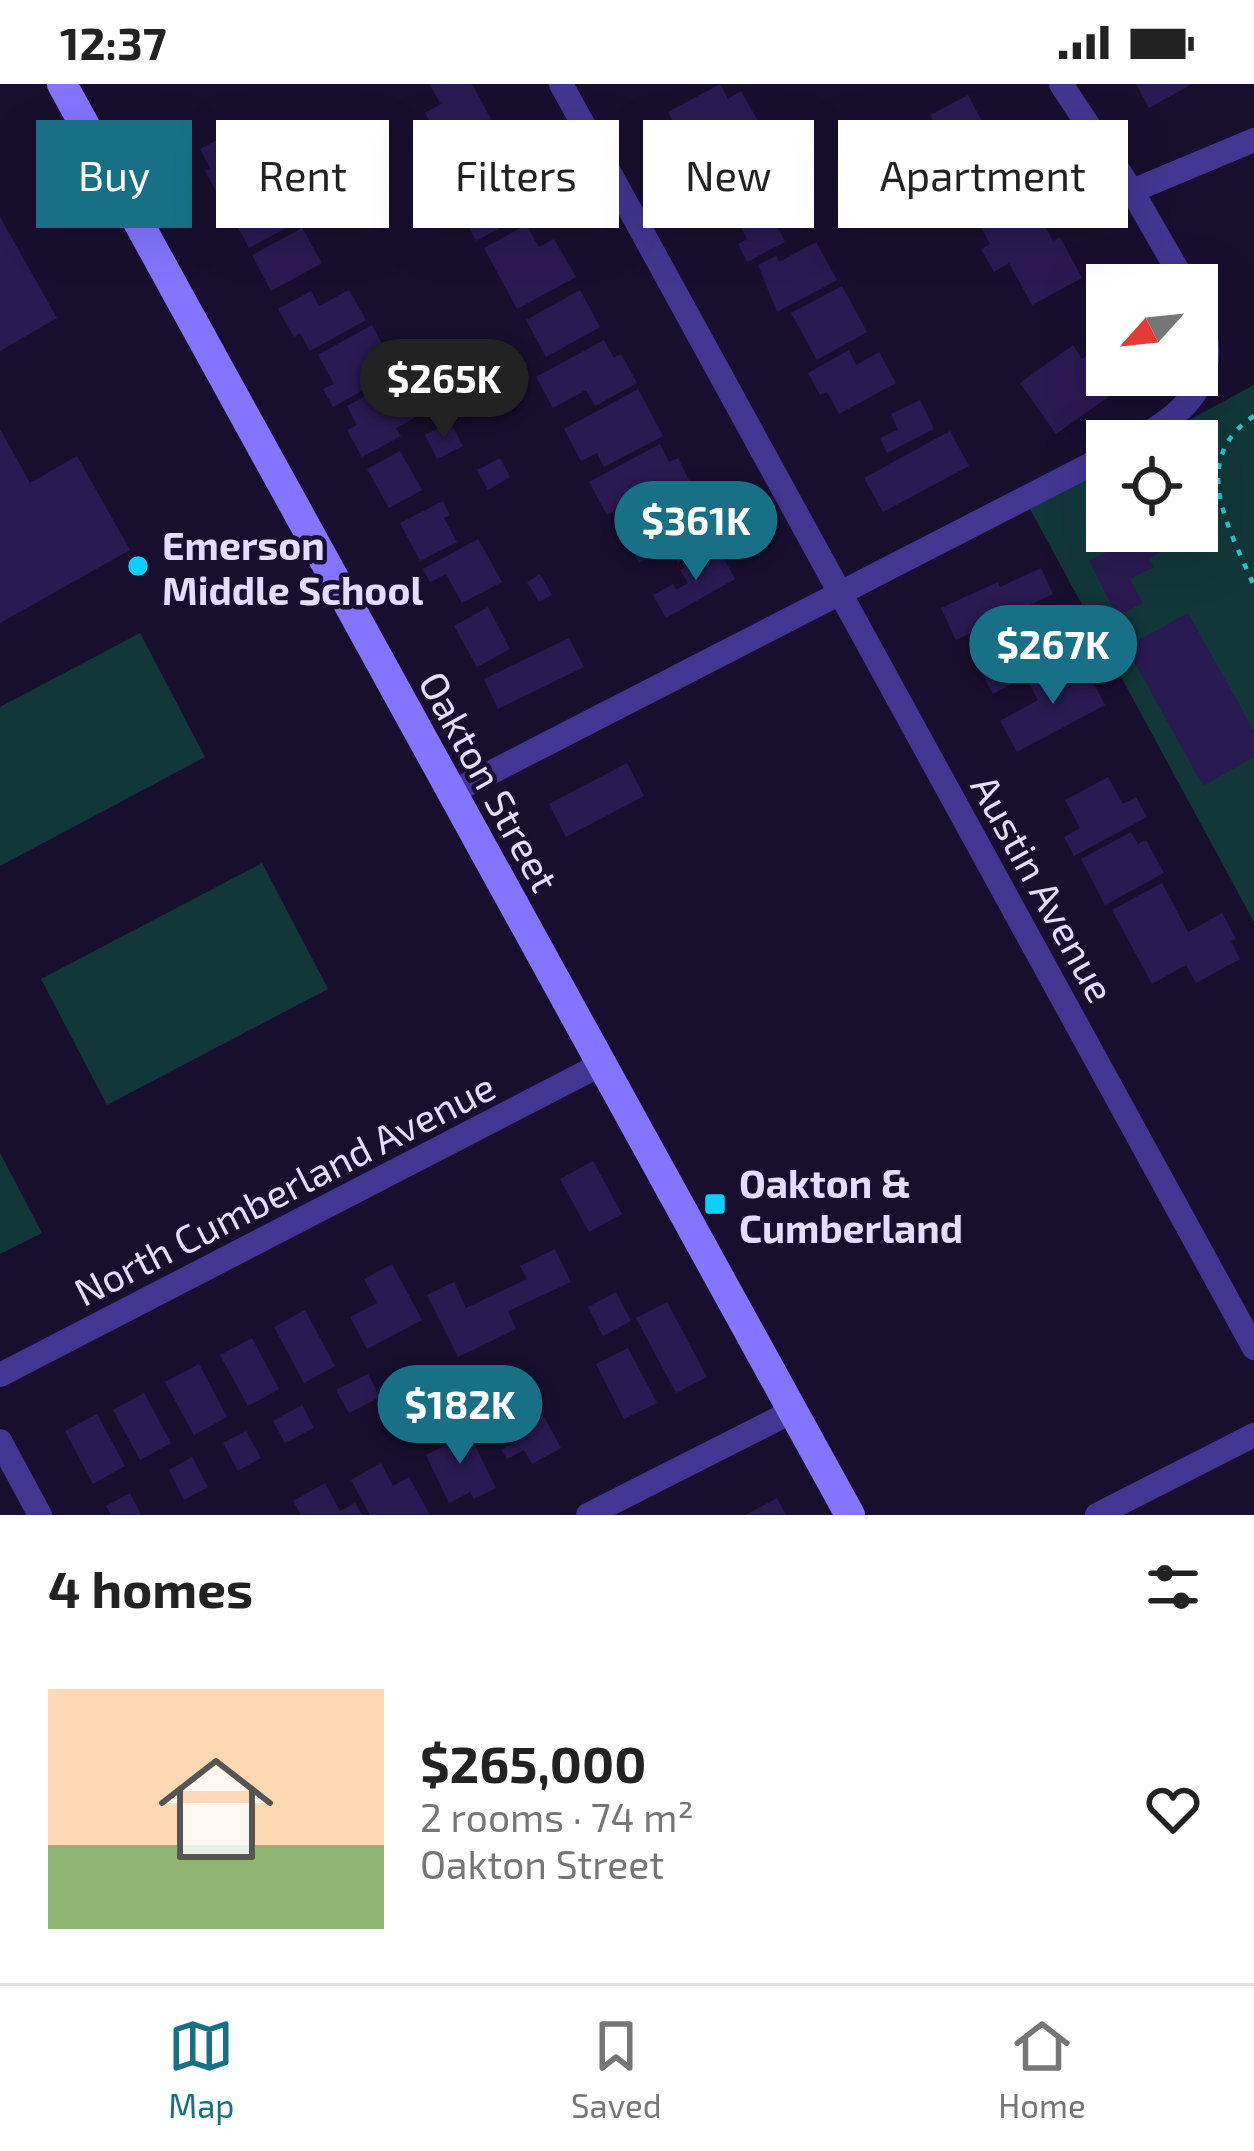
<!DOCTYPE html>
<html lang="en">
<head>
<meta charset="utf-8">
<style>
	:root { --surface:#fff; --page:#f6f6f6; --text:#222; --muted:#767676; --line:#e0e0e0; --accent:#177085 }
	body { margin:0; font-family:"Exo 2",sans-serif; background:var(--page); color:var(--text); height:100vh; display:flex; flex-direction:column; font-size:45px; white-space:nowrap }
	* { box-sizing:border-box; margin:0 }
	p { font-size:39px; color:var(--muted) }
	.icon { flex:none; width:66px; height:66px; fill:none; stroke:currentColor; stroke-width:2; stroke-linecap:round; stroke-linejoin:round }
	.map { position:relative; height:1431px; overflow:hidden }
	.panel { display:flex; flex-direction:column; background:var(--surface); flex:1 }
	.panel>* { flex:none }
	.guide { position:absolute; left:36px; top:36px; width:1182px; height:108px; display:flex; gap:24px }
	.needle { width:78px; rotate:243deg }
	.fabs { position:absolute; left:1086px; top:180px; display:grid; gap:24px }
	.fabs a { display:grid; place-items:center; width:132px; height:132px; border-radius:0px; background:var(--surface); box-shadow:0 12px 48px #0002; font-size:60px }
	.price { position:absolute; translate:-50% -102px; padding:0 27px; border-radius:42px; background:var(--accent); color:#fff; font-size:39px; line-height:78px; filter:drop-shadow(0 3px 6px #0008) }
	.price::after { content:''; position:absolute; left:50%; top:72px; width:36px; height:27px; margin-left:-18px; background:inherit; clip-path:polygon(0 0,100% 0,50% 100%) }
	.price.current { background:#222; color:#fff }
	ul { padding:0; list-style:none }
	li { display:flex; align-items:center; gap:36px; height:300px; padding:0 48px }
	li span { display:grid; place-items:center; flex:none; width:336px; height:240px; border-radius:0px; color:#555 }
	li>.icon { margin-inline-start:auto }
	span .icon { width:144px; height:144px; fill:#fffc; stroke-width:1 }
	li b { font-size:51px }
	h2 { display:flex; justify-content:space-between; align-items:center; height:144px; padding:0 48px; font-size:51px }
	.tag { padding:0 42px; border-radius:0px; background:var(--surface); box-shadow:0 12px 48px #0002; font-size:42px; line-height:108px }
	.tag.current { background:var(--accent); color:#fff }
	.status { display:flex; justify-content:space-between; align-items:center; height:84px; padding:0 60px; background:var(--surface); direction:ltr }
	.status svg { height:33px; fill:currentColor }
	.menu { display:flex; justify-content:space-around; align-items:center; height:168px; border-top:3px solid var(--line); background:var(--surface); font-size:33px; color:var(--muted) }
	.menu a { display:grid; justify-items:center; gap:6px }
	.menu .current { color:var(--accent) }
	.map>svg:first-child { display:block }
	.green { fill:#123739 }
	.building { fill:#2a1a52 }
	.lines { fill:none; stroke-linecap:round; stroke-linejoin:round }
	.path { stroke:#25c6cb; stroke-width:4.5; stroke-dasharray:6 9; stroke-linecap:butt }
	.street { stroke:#423692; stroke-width:24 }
	.secondary { stroke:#8474ff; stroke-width:30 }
	.poi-dot { fill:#09d0ff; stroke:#180f2f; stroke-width:4.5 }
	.labels { text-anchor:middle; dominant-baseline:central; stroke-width:9; stroke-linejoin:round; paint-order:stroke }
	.poi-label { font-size:39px; font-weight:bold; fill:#e4ddff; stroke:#180f2f; text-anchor:start }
	.street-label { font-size:39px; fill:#e4ddff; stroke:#180f2f }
</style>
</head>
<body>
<div class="status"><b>12:37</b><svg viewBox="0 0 49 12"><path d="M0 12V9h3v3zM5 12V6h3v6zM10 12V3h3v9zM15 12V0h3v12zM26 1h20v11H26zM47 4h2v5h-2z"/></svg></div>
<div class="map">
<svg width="1254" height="1431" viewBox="0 0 1254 1431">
	<rect width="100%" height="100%" fill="#180f2f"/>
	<g class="green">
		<path d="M1254 301V838L1029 423 1107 380V447H1197V357H1150Z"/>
		<path d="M140 549 205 673 0 782V623Z"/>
		<path d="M262 779 328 905 107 1021 41 895Z"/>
		<path d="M0 1069 42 1149 0 1170Z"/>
	</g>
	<g class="building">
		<path d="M429 0H472L491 35 459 53 452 40 436 49 425 29 441 20Z"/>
		<path d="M720 0 728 15 741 7 758 37 692 73 668 28Z"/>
		<path d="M1136 0H1192L1149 24Z"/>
		<path d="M968 11 1006 83 959 108 953 97 944 102 916 49 935 39 930 31Z"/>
		<path d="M252 49 272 85 220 114 205 87 210 84 200 65 229 50 234 59Z"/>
		<path d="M501 55 538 123 476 157 456 119 429 133 413 103Z"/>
		<path d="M754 63 772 97 719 126 694 80 721 66 726 78Z"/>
		<path d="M782 100 799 132 778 144 785 158 747 178 738 160 747 155 732 127Z"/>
		<path d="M280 103 299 137 249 164 226 121 252 107 257 115Z"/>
		<path d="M1027 109 1053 157 1060 153 1082 194 1032 221 1009 179 994 188 981 165 990 160 977 136Z"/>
		<path d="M0 133 57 234 0 267Z"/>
		<path d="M526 141 539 163 554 155 576 193 517 225 484 164Z"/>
		<path d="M302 144 322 179 271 207 252 171Z"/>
		<path d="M816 158 837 196 777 228 758 181 776 172 779 178Z"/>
		<path d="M842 202 867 248 817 276 791 229Z"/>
		<path d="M349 206 366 236 310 267 300 249 294 253 278 225 311 207 319 222Z"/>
		<path d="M580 206 600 243 546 273 526 236Z"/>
		<path d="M372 241 390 275 362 290 369 303 333 323 323 305 334 300 318 271Z"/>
		<path d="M604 256 614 274 621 270 637 299 595 322 586 306 553 324 536 293Z"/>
		<path d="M1107 257V291H1117L1104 300 1111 311 1056 350 1020 299 1073 261 1082 275Z"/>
		<path d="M849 266 856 281 879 268 896 299 839 330 827 308 820 311 808 289Z"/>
		<path d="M406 289 427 327 396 344 401 352 362 373 347 346 357 341 347 322Z"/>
		<path d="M638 305 663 352 604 383 597 369 581 377 564 345Z"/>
		<path d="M920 316 934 345 887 369 880 354 898 346 891 330Z"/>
		<path d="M450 338 463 362 437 375 425 351Z"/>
		<path d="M0 345 30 399 77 372 130 466 0 539Z"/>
		<path d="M950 347 969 382 883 428 864 394Z"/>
		<path d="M660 360 669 378 678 374 693 404 649 428 641 412 607 431 589 398Z"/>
		<path d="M400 367 422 406 389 424 367 385Z"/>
		<path d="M500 374 510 393 488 406 477 386Z"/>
		<path d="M697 409 721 456 678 479 669 463 639 479 623 448Z"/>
		<path d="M443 417 450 431 444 434 457 458 420 477 400 439Z"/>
		<path d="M1147 447H1154L1164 466 1149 474 1154 483 1130 495 1143 519 1117 532 1089 477Z"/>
		<path d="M478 455 502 498 462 519 446 490 430 498 423 485Z"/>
		<path d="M718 464 735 495 666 534 653 511 673 500 676 506 688 499 680 486Z"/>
		<path d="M1041 484 1053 510 956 556 941 524 998 498 1000 503Z"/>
		<path d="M540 490 552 511 539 518 527 498Z"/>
		<path d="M488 523 510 565 477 583 454 542Z"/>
		<path d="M1188 529 1254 647V673L1203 702 1126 563Z"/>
		<path d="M1029 540 1042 565 1033 570 1041 584 993 610 978 583 985 578 976 561 1010 542 1013 549Z"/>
		<path d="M569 554 584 583 498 625 484 595Z"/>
		<path d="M1063 581 1071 595 1087 586 1105 621 1017 668 1000 637 1038 616 1029 600Z"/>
		<path d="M627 679 644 712 566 753 549 720Z"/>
		<path d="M1108 693 1123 720 1136 713 1147 733 1074 772 1064 753 1080 744 1065 716Z"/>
		<path d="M1131 748 1138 760 1146 756 1164 789 1105 821 1081 775Z"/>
		<path d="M1162 799 1188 848 1222 829 1236 855 1231 857 1240 875 1196 899 1186 881 1152 900 1112 826Z"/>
		<path d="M593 1077 622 1130 589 1148 560 1095Z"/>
		<path d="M555 1165 571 1198 508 1227 516 1245 458 1273 427 1211 454 1198 466 1224 527 1195 520 1182Z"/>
		<path d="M392 1180 422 1236 367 1265 350 1233 377 1219 364 1195Z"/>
		<path d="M616 1208 631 1237 603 1252 588 1223Z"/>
		<path d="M667 1218 707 1293 676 1309 636 1234Z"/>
		<path d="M305 1226 335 1282 304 1299 274 1243Z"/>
		<path d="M252 1254 279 1305 248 1322 220 1271Z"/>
		<path d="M628 1264 657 1319 624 1335 596 1280Z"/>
		<path d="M199 1280 227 1333 194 1351 165 1298Z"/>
		<path d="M368 1290 380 1313 349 1329 336 1306Z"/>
		<path d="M144 1309 171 1359 140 1376 113 1326Z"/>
		<path d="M302 1321 314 1344 285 1359 273 1337Z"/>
		<path d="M541 1327 561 1364 532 1380 524 1366 507 1375 501 1366 515 1358 508 1345Z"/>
		<path d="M97 1330 125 1382 93 1400 65 1347Z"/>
		<path d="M465 1341 496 1404 474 1415 470 1408 449 1419 426 1371 446 1361 441 1352Z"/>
		<path d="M246 1347 261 1374 238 1387 223 1359Z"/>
		<path d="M192 1373 208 1403 184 1416 169 1386Z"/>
		<path d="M381 1379 393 1402 409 1393 430 1431H370L351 1396Z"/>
		<path d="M325 1399 340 1427 355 1419 362 1431H301L293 1417Z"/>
		<path d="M130 1409 141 1431H111L106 1422Z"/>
		<path d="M777 1414 786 1431H745Z"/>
	</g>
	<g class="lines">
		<path class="path" d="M1254 332C1187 376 1230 445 1254 502"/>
		<g class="street">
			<path d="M561 0 1254 1264"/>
			<path d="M1061 0 1132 107 1186 201"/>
			<path d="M1132 107 1254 56"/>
			<path d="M1135 357C1195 324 1224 290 1197 221"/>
			<path d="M453 708 1107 372"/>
			<path d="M0 1291 600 981"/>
			<path d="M0 1357 40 1431"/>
			<path d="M588 1431 793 1327"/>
			<path d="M1097 1431 1254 1351"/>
		</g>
		<path class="secondary" d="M62 0 850 1431"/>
	</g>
	<g class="poi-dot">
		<circle cx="138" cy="482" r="12"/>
		<rect x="703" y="1108" width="24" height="24" rx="6"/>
	</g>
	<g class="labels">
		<g class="poi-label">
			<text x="162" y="460">Emerson<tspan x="162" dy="45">Middle School</tspan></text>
			<text x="739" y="1098">Oakton &amp;<tspan x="739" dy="45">Cumberland</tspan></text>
		</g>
		<g class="street-label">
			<text transform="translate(490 697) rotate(61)">Oakton Street</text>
			<text transform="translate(1044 804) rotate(61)">Austin Avenue</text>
			<text transform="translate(284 1104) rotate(-27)">North Cumberland Avenue</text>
		</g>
	</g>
</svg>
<div class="fabs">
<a><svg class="needle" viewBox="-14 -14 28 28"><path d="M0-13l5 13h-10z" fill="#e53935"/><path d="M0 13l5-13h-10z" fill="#767676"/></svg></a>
<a><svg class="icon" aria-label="locate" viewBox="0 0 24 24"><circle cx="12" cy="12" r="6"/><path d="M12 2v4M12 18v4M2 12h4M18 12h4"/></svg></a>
</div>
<b class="price current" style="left:444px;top:357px">$265K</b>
<b class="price" style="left:696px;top:499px">$361K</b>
<b class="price" style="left:1053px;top:623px">$267K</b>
<b class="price" style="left:460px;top:1383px">$182K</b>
<div class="guide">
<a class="tag current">Buy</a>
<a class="tag">Rent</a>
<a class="tag">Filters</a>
<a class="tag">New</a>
<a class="tag">Apartment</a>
</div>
</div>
<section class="panel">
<h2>4 homes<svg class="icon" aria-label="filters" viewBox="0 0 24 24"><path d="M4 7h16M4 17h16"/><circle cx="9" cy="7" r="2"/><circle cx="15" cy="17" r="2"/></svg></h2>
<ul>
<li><span style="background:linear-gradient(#ffd9b3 65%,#8fb573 0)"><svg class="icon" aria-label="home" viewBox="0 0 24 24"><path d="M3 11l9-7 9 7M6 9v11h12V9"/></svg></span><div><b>$265,000</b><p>2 rooms · 74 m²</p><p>Oakton Street</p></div><svg class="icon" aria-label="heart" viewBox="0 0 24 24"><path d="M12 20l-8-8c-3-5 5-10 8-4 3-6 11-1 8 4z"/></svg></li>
</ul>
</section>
<nav class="menu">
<a class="current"><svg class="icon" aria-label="map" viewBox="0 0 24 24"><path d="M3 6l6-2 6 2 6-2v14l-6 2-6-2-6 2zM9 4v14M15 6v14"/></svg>Map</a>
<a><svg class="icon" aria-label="saved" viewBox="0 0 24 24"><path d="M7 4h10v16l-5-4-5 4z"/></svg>Saved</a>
<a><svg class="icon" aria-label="home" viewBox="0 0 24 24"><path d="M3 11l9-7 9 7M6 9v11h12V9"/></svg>Home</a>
</nav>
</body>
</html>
